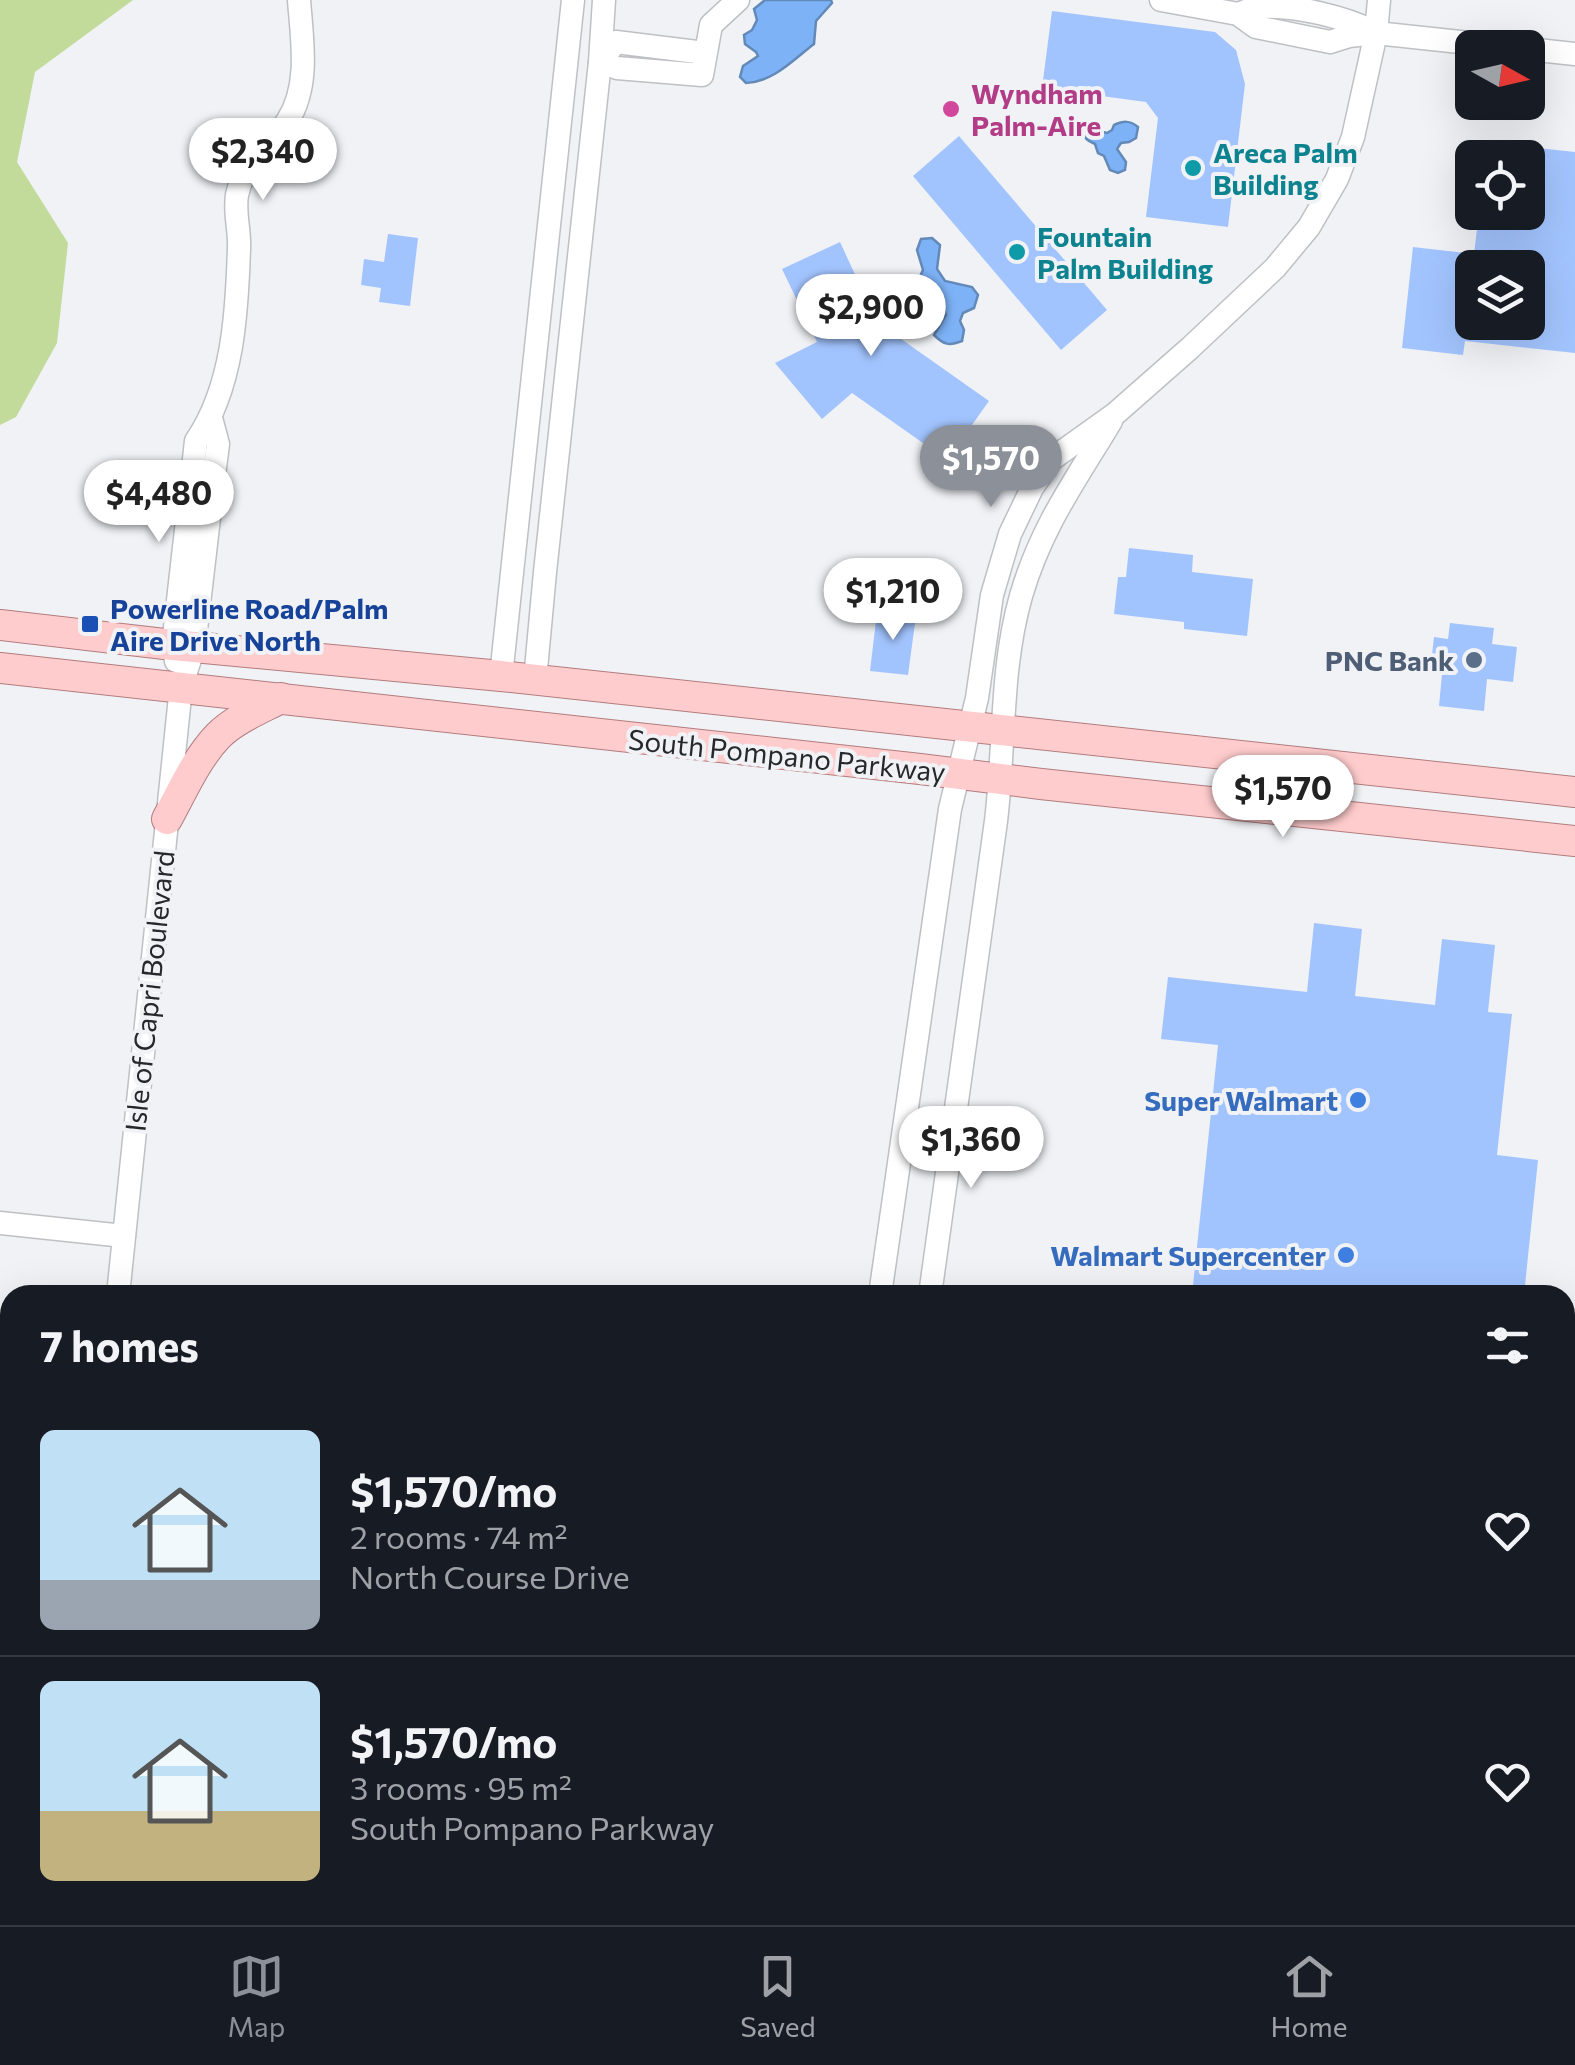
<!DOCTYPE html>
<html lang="en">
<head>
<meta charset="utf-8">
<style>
	:root { --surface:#171b24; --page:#242831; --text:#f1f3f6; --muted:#9ea1a6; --line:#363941; --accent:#8c9099 }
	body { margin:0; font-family:Commissioner,sans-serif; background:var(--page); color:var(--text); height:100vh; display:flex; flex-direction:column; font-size:38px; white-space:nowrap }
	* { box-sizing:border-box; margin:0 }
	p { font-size:32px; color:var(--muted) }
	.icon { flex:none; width:55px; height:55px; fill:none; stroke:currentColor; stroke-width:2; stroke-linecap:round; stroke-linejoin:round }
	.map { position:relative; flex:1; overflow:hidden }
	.drawer { position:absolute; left:0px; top:1285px; width:1575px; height:640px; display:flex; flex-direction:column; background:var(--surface); border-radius:30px 30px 0 0; box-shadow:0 10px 40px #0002 }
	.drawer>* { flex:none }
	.needle { width:65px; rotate:98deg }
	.controls { position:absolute; left:1455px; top:30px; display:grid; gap:20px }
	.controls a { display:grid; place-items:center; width:90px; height:90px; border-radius:15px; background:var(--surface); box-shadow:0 10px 40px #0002; font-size:50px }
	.price { position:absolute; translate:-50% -85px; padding:0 22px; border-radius:35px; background:#fff; color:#222; font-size:32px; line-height:65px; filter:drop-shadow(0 2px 5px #0008) }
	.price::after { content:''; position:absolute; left:50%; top:60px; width:30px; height:22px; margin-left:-15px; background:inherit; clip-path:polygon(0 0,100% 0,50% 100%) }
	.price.on { background:var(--accent); color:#fff }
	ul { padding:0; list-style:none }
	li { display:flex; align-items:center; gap:30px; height:250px; padding:0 40px }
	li+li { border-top:2px solid var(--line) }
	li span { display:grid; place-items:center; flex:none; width:280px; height:200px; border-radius:15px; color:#555 }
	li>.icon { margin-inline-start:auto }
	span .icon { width:120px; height:120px; fill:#fffc; stroke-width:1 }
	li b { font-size:42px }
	h2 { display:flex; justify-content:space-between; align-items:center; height:120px; padding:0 40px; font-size:42px }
	.tab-bar { display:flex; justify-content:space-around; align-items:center; height:140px; border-top:2px solid var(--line); background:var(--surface); font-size:28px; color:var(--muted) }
	.tab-bar a { display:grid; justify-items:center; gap:5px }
	.tab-bar .on { color:var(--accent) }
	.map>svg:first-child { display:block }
	.green { fill:#c2db9b }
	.water { fill:#7db2f6; stroke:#6389b8; stroke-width:2.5 }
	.building { fill:#a2c4fe; fill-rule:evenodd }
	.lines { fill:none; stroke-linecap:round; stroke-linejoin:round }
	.minor-casing { stroke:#bec0c4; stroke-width:25 }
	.major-casing { stroke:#b37c7e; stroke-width:32 }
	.minor { stroke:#fff; stroke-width:22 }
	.major { stroke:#ffcccd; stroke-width:30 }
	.hotel-dot { fill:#d1479c; stroke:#f0f2f6; stroke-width:4 }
	.culture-dot { fill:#0f9aa8; stroke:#f0f2f6; stroke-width:4 }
	.transit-dot { fill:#1a4fb4; stroke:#f0f2f6; stroke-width:4 }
	.service-dot { fill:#5c6f8a; stroke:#f0f2f6; stroke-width:4 }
	.shop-dot { fill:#3f7fe0; stroke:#f0f2f6; stroke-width:4 }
	.labels { text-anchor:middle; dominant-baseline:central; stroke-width:8; stroke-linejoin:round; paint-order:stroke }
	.hotel-label { font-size:28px; font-weight:bold; fill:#b23c85; stroke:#f0f2f6; text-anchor:start }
	.culture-label { font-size:28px; font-weight:bold; fill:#0d838f; stroke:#f0f2f6; text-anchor:start }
	.transit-label { font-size:28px; font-weight:bold; fill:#164399; stroke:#f0f2f6; text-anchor:start }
	.service-label { font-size:28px; font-weight:bold; fill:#4e5e75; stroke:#f0f2f6; text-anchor:end }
	.street-label { font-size:28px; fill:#272829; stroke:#f0f2f6 }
	.shop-label { font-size:28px; font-weight:bold; fill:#366cbe; stroke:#f0f2f6; text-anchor:end }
</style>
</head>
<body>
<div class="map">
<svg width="1575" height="1925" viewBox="0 0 1575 1925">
	<rect width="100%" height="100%" fill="#f0f2f6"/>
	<path class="green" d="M0 0H133L35 72 17 162 68 243 57 343 16 417 0 425Z"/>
	<g class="water">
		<path d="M765 0H831L832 3 816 21 814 44C793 60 773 82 746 83L740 77 743 66 758 56 756 52 745 44 744 35 752 30 757 20 754 9Z"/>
		<path d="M1087 122H1096L1103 132 1107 133 1112 130 1114 125C1123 121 1130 120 1138 127L1136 138 1129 142 1121 143 1117 149 1126 162 1125 170 1118 173 1110 170 1104 156 1098 153 1095 144C1086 140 1083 137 1083 128Z"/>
		<path d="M932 238 940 245 937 269 945 281 972 287 978 295 974 308 963 313 960 321 964 330 962 341C949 346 944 345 934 335L946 315 941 304 932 299 926 305 914 301 909 294 915 287 923 270 917 250 921 239Z"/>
	</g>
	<g class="building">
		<path d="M1052 11 1215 32 1236 50 1245 84 1228 227 1146 217 1158 118 1146 102 1042 88Z"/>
		<path d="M959 136 1107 310 1061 350 913 176Z"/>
		<path d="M1528 147 1575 152V353L1465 341 1463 355 1402 348 1413 247 1474 254 1479 212H1528ZM1472 268H1528V322H1472Z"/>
		<path d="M388 234 418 238 410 306 379 302 381 288 361 285 364 259 384 262Z"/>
		<path d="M840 242 877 322 989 401 947 460 852 393 822 419 775 363 817 342 782 269Z"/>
		<path d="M1129 548 1193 555 1192 572 1253 579 1247 636 1184 629V622L1114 614 1118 577H1126Z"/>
		<path d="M877 612 916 616 908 675 870 671Z"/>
		<path d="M1450 623 1494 628 1492 644 1517 647 1513 682 1487 679 1484 711 1439 706 1442 674 1430 673 1434 637 1448 639Z"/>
		<path d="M1314 923 1362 929 1355 996 1435 1005 1442 939 1495 945 1488 1012 1512 1014 1497 1155 1538 1160 1524 1295H1192L1218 1045 1161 1039 1168 977 1307 992Z"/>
	</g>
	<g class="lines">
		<defs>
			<g id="minor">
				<path d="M1161 0 1238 14 1256 27 1330 42 1349 36 1376 33 1516 48"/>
				<path d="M1238 14C1246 11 1254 7 1262 7 1296 5 1344 17 1375 32"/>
				<path d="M1528 49 1575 54"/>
				<path d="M705 53 616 42 600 62 617 68 702 75 711 25 738 0"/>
				<path d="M176 661 173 645 196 441C233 387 237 313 239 248 240 231 234 212 237 195 241 177 249 162 262 148 270 138 282 131 288 120 310 85 302 40 299 0"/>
				<path d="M501 676 573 0"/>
				<path d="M535 680 545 572 600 62 604 0"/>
				<path d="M0 1223 124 1236"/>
				<path d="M118 1295 181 687 194 647 214 475 218 444 211 418"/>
				<path d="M880 1295 950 809 977 698 992 595 1010 534 1032 488 1052 459 1115 414 1190 348 1275 268 1309 227 1337 179 1353 137 1376 33 1379 0"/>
				<path d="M930 1295C951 1137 975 979 996 821 1005 747 1000 669 1021 596 1041 527 1075 481 1111 421"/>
				<path d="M1565 1730 1575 1726"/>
				<path d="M1565 1771 1575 1767"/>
				<path d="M36 1925 38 1915"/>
				<path d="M70 1925V1915"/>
				<path d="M790 1925 791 1915"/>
				<path d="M841 1925 842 1915"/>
			</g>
			<g id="major">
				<path d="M0 625 173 645 501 676 1575 792"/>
				<path d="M0 668 920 769 1041 784 1575 841"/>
				<path d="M167 819C182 792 196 759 218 736 235 719 260 709 281 698"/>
			</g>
		</defs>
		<use href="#minor" class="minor-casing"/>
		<use href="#major" class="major-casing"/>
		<use href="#minor" class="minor"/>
		<use href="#major" class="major"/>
	</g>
	<circle class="hotel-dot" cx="951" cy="109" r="10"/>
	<g class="culture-dot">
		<circle cx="1193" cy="168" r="10"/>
		<circle cx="1017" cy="252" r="10"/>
	</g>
	<rect class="transit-dot" x="80" y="614" width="20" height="20" rx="5"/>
	<circle class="service-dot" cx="1474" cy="660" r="10"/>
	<g class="shop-dot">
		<circle cx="1358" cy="1100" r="10"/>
		<circle cx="1346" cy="1255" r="10"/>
	</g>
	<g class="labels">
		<g class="hotel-label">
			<text x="971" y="93">Wyndham<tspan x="971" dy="32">Palm-Aire</tspan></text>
		</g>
		<g class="culture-label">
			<text x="1213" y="152">Areca Palm<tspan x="1213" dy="32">Building</tspan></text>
			<text x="1037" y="236">Fountain<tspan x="1037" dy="32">Palm Building</tspan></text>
		</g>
		<g class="transit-label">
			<text x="110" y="608">Powerline Road/Palm<tspan x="110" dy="32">Aire Drive North</tspan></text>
		</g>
		<g class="service-label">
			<text x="1454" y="660">PNC Bank</text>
		</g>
		<g class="street-label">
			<text transform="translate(787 755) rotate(6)">South Pompano Parkway</text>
			<text transform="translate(149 991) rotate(-84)">Isle of Capri Boulevard</text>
		</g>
		<g class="shop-label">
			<text x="1338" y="1100">Super Walmart</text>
			<text x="1326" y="1255">Walmart Supercenter</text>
		</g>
	</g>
</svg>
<div class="controls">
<a><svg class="needle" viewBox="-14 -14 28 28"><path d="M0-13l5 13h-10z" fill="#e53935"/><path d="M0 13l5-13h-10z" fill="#9ea1a6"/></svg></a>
<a><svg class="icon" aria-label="locate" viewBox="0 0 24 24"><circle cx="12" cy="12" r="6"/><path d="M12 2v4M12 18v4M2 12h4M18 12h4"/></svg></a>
<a><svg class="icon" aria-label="layers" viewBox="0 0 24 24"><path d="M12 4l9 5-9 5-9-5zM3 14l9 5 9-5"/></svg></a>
</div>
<b class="price" style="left:263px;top:203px">$2,340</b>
<b class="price" style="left:871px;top:359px">$2,900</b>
<b class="price on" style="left:991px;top:510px">$1,570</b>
<b class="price" style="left:159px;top:545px">$4,480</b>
<b class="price" style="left:893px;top:643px">$1,210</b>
<b class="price" style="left:1283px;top:840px">$1,570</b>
<b class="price" style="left:971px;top:1191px">$1,360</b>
<section class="drawer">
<h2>7 homes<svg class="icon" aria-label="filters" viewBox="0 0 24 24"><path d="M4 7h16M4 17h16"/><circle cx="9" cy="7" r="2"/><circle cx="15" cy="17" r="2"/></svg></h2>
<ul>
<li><span style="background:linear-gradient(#bfe0f5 75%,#9aa5b1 0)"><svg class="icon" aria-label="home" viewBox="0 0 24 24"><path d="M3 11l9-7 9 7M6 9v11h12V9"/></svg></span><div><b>$1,570/mo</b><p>2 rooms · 74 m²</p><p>North Course Drive</p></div><svg class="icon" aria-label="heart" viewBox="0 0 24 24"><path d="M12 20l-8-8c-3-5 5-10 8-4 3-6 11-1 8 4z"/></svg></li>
<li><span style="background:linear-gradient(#bfe0f5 65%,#c2b280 0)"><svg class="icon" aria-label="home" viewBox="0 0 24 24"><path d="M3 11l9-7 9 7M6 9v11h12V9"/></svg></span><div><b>$1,570/mo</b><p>3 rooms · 95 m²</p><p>South Pompano Parkway</p></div><svg class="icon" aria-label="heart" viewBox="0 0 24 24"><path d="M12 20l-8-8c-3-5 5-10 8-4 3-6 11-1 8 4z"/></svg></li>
</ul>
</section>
</div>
<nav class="tab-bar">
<a class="on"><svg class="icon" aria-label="map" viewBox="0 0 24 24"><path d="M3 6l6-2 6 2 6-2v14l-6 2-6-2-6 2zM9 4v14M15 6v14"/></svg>Map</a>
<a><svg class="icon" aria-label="saved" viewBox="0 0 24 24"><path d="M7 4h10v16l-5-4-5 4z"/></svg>Saved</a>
<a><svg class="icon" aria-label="home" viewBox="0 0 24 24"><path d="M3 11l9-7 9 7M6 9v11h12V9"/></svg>Home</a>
</nav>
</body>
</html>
